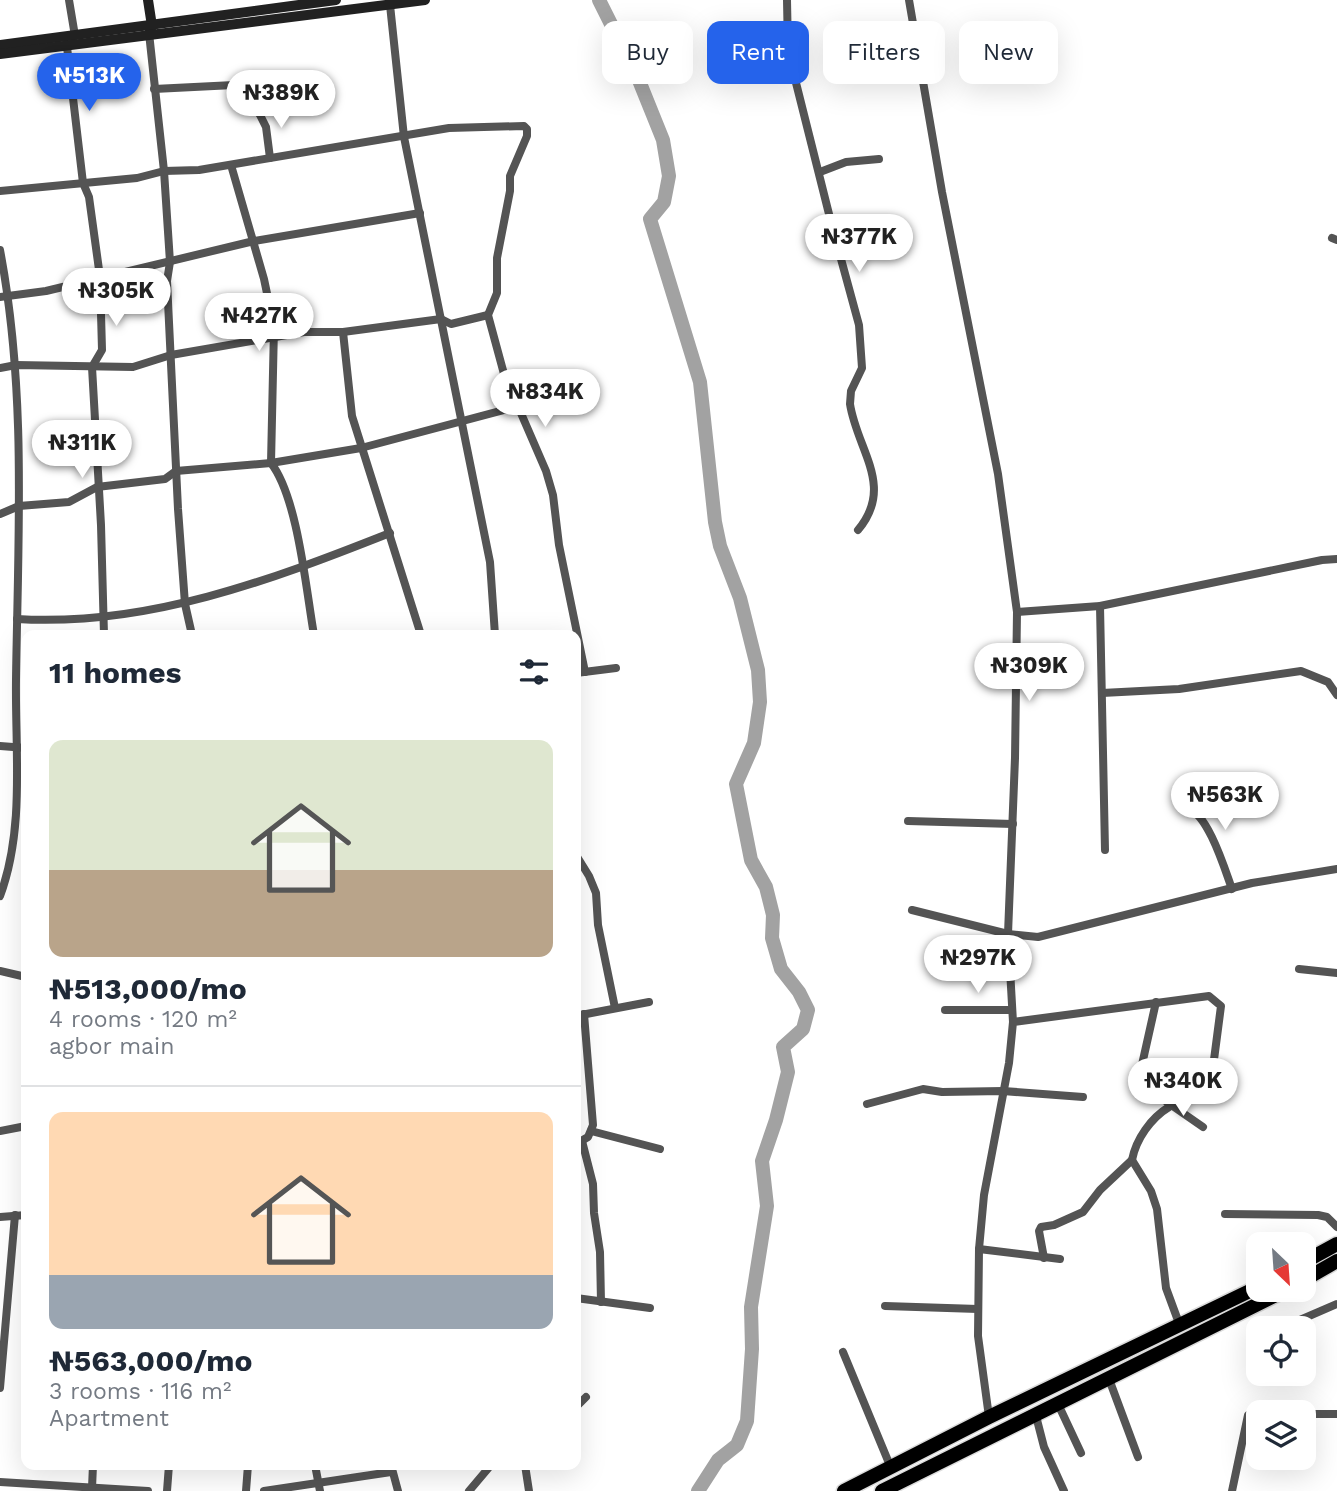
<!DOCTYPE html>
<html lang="en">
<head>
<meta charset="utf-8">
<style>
	:root { --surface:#fff; --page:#f6f6f7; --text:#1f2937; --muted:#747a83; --line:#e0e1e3; --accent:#2563eb }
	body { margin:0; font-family:"Work Sans",sans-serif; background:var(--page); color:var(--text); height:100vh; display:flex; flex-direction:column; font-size:26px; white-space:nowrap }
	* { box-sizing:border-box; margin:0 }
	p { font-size:23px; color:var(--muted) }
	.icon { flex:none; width:38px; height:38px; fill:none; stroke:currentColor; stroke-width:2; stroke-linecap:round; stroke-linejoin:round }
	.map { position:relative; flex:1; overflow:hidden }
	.panel { position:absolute; left:21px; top:630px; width:560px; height:840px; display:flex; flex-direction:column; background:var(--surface); border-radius:14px; box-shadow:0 7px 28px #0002 }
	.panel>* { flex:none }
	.banner { position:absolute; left:602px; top:21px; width:630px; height:63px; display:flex; gap:14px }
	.needle { width:46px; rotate:155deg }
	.buttons { position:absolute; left:1246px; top:1232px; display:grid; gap:14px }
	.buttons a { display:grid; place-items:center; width:70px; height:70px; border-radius:14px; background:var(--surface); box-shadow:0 7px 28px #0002; font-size:35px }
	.price { position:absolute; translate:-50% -60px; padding:0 16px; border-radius:24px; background:#fff; color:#222; font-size:23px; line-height:46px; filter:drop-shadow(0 2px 4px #0008) }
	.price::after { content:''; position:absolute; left:50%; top:42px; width:21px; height:16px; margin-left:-10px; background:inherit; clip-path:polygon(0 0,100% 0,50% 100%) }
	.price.current { background:var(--accent); color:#fff }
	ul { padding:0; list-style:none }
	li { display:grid; align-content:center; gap:14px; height:371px; padding:0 28px }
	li+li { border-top:2px solid var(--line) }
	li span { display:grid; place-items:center; height:217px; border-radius:14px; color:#555 }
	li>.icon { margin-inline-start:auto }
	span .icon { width:126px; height:126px; fill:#fffc; stroke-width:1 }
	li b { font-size:30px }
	h2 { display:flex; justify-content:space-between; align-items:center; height:84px; padding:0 28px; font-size:30px }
	.chip { padding:0 24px; border-radius:14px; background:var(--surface); box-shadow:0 7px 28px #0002; font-size:24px; line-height:63px }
	.chip.current { background:var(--accent); color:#fff }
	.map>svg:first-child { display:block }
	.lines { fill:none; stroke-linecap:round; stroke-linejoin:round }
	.river { stroke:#a2a2a2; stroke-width:14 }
	.highway-casing { stroke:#dbdbdb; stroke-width:17 }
	.street { stroke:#545454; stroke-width:8 }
	.secondary { stroke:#212121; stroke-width:10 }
	.highway { stroke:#000; stroke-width:14 }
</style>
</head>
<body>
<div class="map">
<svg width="1337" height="1491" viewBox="0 0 1337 1491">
	<rect width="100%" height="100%" fill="#fff"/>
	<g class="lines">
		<path class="river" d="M599 0 638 78 663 140 669 176 664 202 650 219 700 382 715 522 720 546 740 598 758 670 760 702 754 743 736 784 751 860 766 887 773 915 772 938 781 969 799 992 808 1010 803 1029 783 1047 788 1072 776 1120 762 1161 767 1206 751 1307 752 1349 747 1421 737 1445 718 1460 698 1491"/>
		<defs>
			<g id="highway">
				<path d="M1304 1262 1337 1244"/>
				<path d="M1304 1280 1337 1261"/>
				<path d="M844 1491 989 1417 1258 1287"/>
				<path d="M882 1491 1286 1290"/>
			</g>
		</defs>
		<use href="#highway" class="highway-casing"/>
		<g class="street">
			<path d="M69 0 75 36 67 47 83 183 89 197 100 277 102 350 92 367 101 525 104 635"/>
			<path d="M787 0 788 51 832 226 859 325 862 368 851 391 850 404C857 450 895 486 858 530"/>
			<path d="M909 0 942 192 998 474 1017 612 1015 758 1008 934 1013 1022 1009 1063 984 1195 979 1249 978 1336 989 1417"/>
			<path d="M390 5 404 137 490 562 495 635"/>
			<path d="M149 33 164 171 170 262 167 281 178 509 185 604 192 635"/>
			<path d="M154 89 254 84 259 113 266 127 270 158"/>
			<path d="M259 113 305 101"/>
			<path d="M231 165 264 279 274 327 271 463C298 498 306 590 314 635"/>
			<path d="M820 172 846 162 879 159"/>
			<path d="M0 191 137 178 164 171 199 170 449 128 524 126 527 129V136L510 176V191L497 258V293L488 315 504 374 546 471 553 495 559 545 585 672"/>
			<path d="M1332 238 1337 240"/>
			<path d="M0 250C27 392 18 537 16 680 15 751 25 829 0 896"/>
			<path d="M0 297 46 291 254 241 420 213"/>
			<path d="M343 332 352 416 421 635"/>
			<path d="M0 368 16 365 133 367 171 355 304 332H343L441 319 451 324 488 315"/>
			<path d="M0 514 19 506 69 502 97 487 165 479 176 471 271 463 361 448 519 406"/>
			<path d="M1100 606 1105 850"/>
			<path d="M1017 612 1100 606 1322 560 1337 559"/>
			<path d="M17 619C147 627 271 580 390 533"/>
			<path d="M576 673 616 668"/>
			<path d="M1102 693 1179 689 1301 671 1328 682 1337 695"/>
			<path d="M0 746 26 748"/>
			<path d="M1187 808C1208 813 1225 870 1232 889"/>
			<path d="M1196 812 1226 791"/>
			<path d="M908 821 1013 824"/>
			<path d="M576 855 589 876 596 893 598 925 615 1008"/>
			<path d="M912 910 1008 934 1038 937 1252 883 1337 869"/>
			<path d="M1299 969 1337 973"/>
			<path d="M0 971 26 977"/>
			<path d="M1156 1002 1139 1078 1141 1084 1203 1127"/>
			<path d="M945 1010H1012"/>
			<path d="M576 1016 649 1002"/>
			<path d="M1013 1022 1209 996 1221 1006 1212 1075C1203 1091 1185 1098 1169 1107 1151 1118 1136 1139 1132 1160L1151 1191 1157 1209 1166 1288 1180 1326"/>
			<path d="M867 1104 923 1089 942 1092 1003 1091 1083 1097"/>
			<path d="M0 1131 26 1126"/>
			<path d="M591 1131 660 1149"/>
			<path d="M582 1141 593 1184 594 1213 600 1252 601 1302"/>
			<path d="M576 1144 588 1137 593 1125 584 1014"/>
			<path d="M1225 1214 1318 1215 1327 1217 1337 1227"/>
			<path d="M0 1217 26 1215"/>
			<path d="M979 1249 1060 1259"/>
			<path d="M1044 1258 1039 1231 1041 1227 1054 1225 1083 1212 1100 1190 1132 1160"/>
			<path d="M576 1298 650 1308"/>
			<path d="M885 1306 978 1309"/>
			<path d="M1286 1326 1337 1304"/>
			<path d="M843 1352 891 1468"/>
			<path d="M1109 1379 1138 1457"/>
			<path d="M0 1388 15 1215"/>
			<path d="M1058 1404 1081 1453"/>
			<path d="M576 1407 586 1397"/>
			<path d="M1304 1414H1337"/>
			<path d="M1036 1416 1044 1447 1064 1491"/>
			<path d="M315 1465 320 1491"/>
			<path d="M391 1465 398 1491"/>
			<path d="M525 1465 529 1491"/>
			<path d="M0 1482 148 1491"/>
			<path d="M92 1488 93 1465"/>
			<path d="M167 1491 169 1465"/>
			<path d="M246 1491 248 1465"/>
			<path d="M264 1491 391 1472"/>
			<path d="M469 1491 491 1465"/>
			<path d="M1232 1491 1248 1415 1258 1407 1288 1412"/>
		</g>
		<g class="secondary">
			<path d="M148 0 152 26 150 31"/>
			<path d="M0 45 336 0"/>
			<path d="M0 54 425 0"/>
		</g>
		<use href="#highway" class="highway"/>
	</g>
</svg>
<div class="buttons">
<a><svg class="needle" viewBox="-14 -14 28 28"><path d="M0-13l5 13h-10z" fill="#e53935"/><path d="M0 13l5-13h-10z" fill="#747a83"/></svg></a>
<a><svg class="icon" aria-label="locate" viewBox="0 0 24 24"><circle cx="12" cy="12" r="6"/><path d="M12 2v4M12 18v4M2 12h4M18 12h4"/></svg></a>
<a><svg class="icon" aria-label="layers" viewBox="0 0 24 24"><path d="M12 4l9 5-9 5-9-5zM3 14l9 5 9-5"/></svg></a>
</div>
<b class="price current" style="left:89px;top:113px">₦513K</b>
<b class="price" style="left:281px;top:130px">₦389K</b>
<b class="price" style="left:859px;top:274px">₦377K</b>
<b class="price" style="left:116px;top:328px">₦305K</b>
<b class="price" style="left:259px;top:353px">₦427K</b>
<b class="price" style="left:545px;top:429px">₦834K</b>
<b class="price" style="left:82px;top:480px">₦311K</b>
<b class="price" style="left:1029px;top:703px">₦309K</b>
<b class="price" style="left:1225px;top:832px">₦563K</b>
<b class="price" style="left:978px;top:995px">₦297K</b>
<b class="price" style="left:1183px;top:1118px">₦340K</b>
<div class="banner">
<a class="chip">Buy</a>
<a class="chip current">Rent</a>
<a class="chip">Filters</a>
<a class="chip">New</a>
</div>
<section class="panel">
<h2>11 homes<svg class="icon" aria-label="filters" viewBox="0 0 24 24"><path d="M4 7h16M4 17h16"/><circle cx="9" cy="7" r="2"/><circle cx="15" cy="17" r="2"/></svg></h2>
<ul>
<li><span style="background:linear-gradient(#dfe7d0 60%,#b9a48a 0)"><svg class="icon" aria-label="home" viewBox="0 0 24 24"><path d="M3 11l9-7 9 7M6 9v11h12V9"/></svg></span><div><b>₦513,000/mo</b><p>4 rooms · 120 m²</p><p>agbor main</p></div></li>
<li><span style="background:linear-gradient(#ffd9b3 75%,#9aa5b1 0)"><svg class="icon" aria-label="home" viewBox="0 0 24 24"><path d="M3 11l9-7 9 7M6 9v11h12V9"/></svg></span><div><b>₦563,000/mo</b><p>3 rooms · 116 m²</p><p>Apartment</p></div></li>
</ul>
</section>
</div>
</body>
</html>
